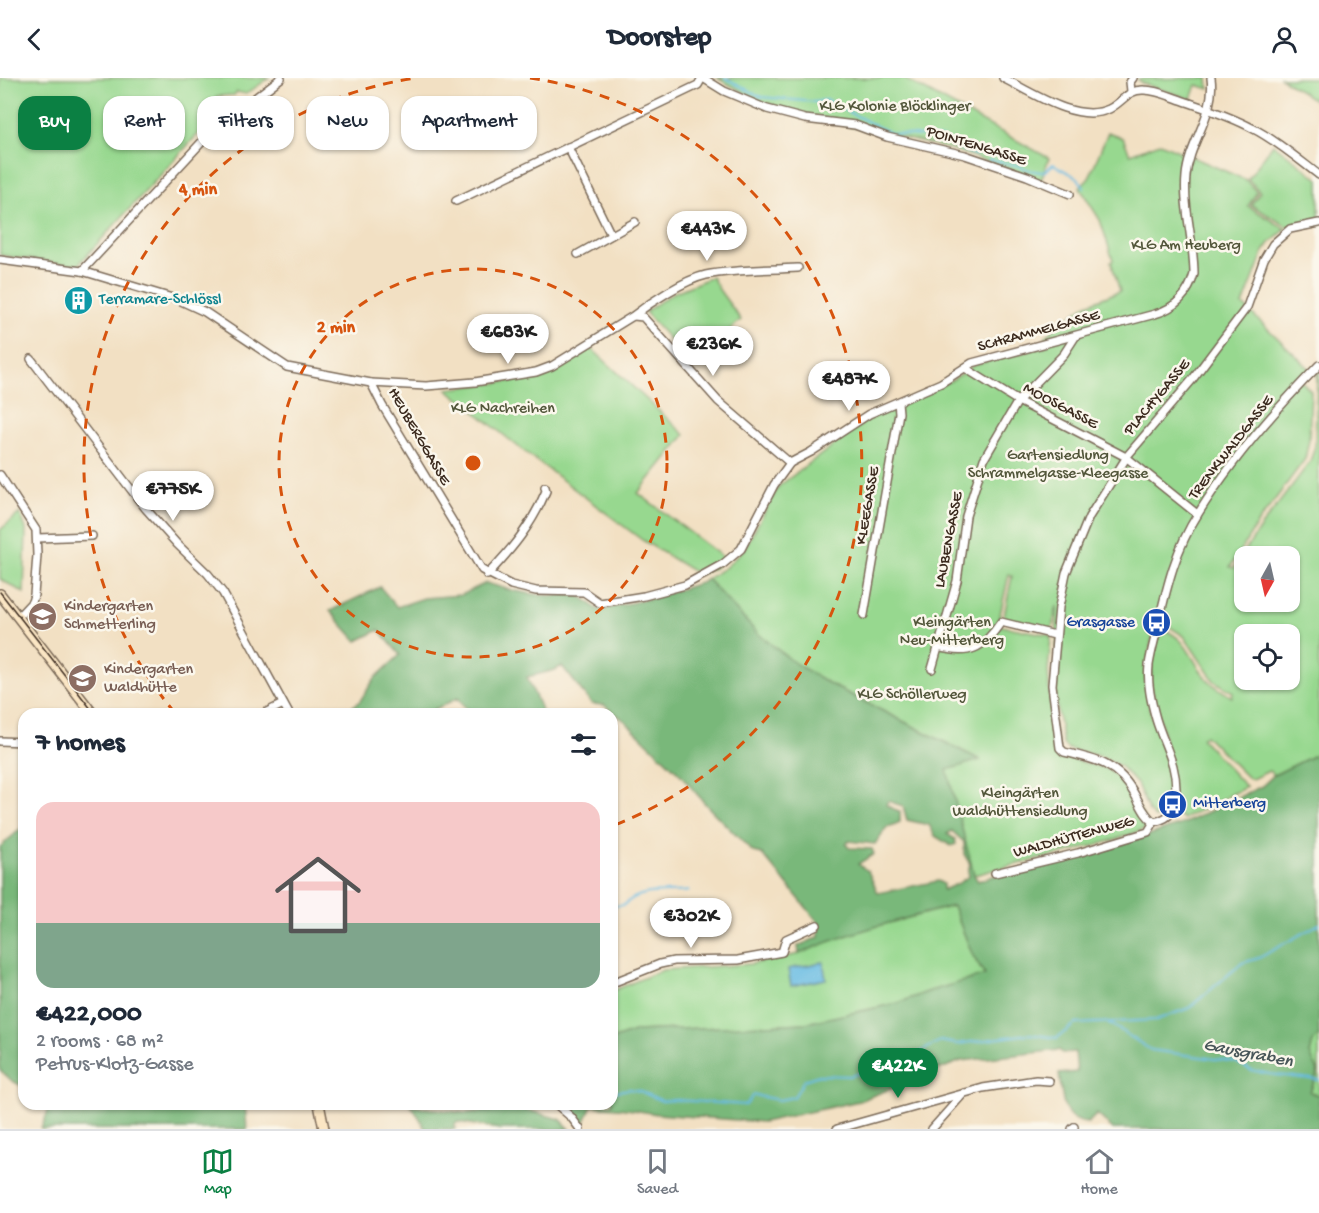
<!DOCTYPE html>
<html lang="en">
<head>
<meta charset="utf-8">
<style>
	:root { --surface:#fff; --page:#f6f6f7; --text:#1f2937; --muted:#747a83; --line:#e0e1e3; --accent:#0b8043 }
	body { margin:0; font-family:"Gochi Hand",sans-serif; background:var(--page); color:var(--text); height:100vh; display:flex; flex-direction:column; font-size:22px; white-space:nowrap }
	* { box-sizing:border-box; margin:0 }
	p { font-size:20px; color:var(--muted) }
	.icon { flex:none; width:33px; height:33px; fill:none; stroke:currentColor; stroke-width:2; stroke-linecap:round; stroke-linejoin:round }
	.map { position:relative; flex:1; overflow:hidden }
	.panel { position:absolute; left:18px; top:630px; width:600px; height:402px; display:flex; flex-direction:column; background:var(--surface); border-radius:18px; box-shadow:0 2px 4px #0004 }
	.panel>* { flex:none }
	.guide { position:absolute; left:18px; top:18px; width:600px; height:54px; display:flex; gap:12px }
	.needle { width:39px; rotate:188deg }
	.buttons { position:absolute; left:1234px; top:468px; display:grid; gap:12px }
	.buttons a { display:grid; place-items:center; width:66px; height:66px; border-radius:12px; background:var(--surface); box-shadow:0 2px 4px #0004; font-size:30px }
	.price { position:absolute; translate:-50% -51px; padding:0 14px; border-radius:21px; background:#fff; color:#222; font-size:20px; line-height:39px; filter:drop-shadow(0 2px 3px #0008) }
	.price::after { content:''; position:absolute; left:50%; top:36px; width:18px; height:14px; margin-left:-9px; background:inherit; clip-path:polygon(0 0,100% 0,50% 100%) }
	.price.active { background:var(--accent); color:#fff }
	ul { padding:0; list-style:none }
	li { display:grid; align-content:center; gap:12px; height:318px; padding:0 18px }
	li+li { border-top:2px solid var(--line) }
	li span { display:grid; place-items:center; height:186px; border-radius:18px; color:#555 }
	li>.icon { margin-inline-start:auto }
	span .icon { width:108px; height:108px; fill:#fffc; stroke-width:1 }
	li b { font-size:26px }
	h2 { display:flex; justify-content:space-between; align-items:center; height:72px; padding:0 18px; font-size:26px }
	.chip { padding:0 21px; border-radius:18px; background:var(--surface); box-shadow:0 2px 4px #0004; font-size:21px; line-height:54px }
	.chip.active { background:var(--accent); color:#fff }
	header { display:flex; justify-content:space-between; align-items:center; height:78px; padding:0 18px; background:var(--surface); font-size:27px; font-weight:700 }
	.tabs { display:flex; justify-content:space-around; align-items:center; height:84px; border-top:2px solid var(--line); background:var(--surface); font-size:16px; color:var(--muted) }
	.tabs a { display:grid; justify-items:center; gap:3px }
	.tabs .active { color:var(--accent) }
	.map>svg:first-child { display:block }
	.green { fill:#97d88f; stroke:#698156; stroke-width:1.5; fill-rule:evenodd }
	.forest { fill:#79b87a; stroke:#5a714c; stroke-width:1.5; fill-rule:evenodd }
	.water { fill:#66bbe3; stroke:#507280; stroke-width:1.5 }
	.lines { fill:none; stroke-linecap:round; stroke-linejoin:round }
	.stream { stroke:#66bbe3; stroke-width:2 }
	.minor-casing { stroke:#7b6a58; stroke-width:10 }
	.secondary-casing { stroke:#7b6a58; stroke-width:12 }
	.minor { stroke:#fff; stroke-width:7 }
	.secondary { stroke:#fbe6c4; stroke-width:9 }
	.tram { stroke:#3b2a1e; stroke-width:1.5 }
	.ring { fill:none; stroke:#d7540e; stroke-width:3; stroke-dasharray:10 8 }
	.labels { text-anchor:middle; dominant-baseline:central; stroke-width:5; stroke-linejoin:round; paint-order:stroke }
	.park-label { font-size:16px; fill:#52563a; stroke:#fbf7ec }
	.street-label { font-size:16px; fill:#3b2a1e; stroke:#fbf7ec }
	.culture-label { font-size:16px; fill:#0d838f; stroke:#fbf7ec; text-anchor:start }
	.education-label { font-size:16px; fill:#785e54; stroke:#fbf7ec; text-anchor:start }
	.transit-label { font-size:16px; fill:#164399; stroke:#fbf7ec; text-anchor:end }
	.water-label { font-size:18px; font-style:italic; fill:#485659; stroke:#fbf7ec }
	.centre { fill:#d7540e; stroke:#fbf7ec; stroke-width:3 }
	.ring-label { font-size:18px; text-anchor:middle; font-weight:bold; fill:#d7540e; stroke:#fbf7ec; stroke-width:5; stroke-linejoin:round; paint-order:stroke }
</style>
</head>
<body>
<header><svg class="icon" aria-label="back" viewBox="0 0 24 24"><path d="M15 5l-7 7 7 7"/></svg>Doorstep<svg class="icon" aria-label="person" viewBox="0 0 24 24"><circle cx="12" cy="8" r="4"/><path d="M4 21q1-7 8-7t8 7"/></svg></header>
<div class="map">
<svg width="1319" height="1051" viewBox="0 0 1319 1051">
	<rect width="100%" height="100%" fill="#fbf7ec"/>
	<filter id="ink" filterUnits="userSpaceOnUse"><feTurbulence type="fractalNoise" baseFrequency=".0167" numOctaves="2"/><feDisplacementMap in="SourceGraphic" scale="12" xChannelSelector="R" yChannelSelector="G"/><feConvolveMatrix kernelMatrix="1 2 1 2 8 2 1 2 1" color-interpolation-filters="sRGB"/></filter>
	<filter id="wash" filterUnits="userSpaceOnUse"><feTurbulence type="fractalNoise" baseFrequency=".008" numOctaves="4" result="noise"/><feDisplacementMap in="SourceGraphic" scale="24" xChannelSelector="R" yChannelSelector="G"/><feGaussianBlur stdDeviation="1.35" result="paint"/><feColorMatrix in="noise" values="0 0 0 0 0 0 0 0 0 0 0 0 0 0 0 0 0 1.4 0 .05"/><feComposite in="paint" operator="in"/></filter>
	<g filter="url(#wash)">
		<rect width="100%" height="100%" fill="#f2e0c3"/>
		<g class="green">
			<path d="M0 0H269L246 16 237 14 234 17 218 18 214 22 224 34 199 55 77 188 0 177Z"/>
			<path d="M717 0H903L1049 80 1041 102 951 71 797 36 760 23Z"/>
			<path d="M1208 0 1209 11 1196 7 1191 21 1141 5 1138 1Z"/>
			<path d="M1281 0H1319V25Z"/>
			<path d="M1108 54 1123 60 1130 76 1160 65 1246 102 1257 114 1248 128 1286 151 1270 165 1263 175 1243 227 1310 291 1300 302 1311 313 1309 362 1305 381 1257 446 1230 489 1234 490 1260 450 1310 384 1315 368 1317 295 1319 291V675L1274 697 1269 693 1252 701 1248 700 1205 657 1201 660 1246 709 1184 741 1170 732 1165 738 1155 740 1149 734 1137 706 1120 688 1103 679 1068 671 1063 666 1056 623 1057 528 1052 550 1050 553 1006 542 1004 538 1012 498 1009 496 1000 537 996 547 1049 557 1051 560 1048 593 1051 633 1059 673 1064 679 1107 691 1119 700 1150 749C1094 772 1033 781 974 797L946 692 979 681 835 609 796 586 757 555 707 501 726 489 744 471 779 408 866 343 952 302 974 287 1047 268 1045 258 1085 227 1120 213 1111 184 1113 182 1100 142 1080 110 1089 100ZM1245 478H1290V524H1245ZM1156 544H1162L1184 558 1214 603 1233 614 1232 619C1224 614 1215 609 1208 602 1189 581 1190 561 1160 550L1152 584 1151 608 1163 653 1164 671C1141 617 1142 600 1156 544ZM1245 556H1290V602H1245Z"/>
			<path d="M1273 66 1319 101V141L1298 145 1288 149 1251 127 1260 114 1248 101Z"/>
			<path d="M712 199 720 213 741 242 691 286 645 234 673 215Z"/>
			<path d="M591 270 685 357 638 415 724 480 715 490 699 497 642 462 521 371 447 311 512 303 546 296Z"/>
			<path d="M20 435 26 451 24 515 0 501V452Z"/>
			<path d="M953 828 973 878 985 898 930 913 898 925 806 945 637 953 612 962V913L663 892 751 886 799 876 828 863 870 850Z"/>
			<path d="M1319 958V1018L1310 1015 1318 993 1310 976 1313 963Z"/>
		</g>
		<g class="forest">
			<path d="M707 501 757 555 796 586 835 609 980 682 947 692 974 797 978 803 993 798 1079 780 1185 745 1262 708 1274 697 1319 675V958L1313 963 1310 976 1318 993 1310 1014 1319 1018V1051H1113L1097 1036 1088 1045C1060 1043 1063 1019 1059 996L1077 994 1075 974 1062 975 1059 972 961 983 859 1023 763 1044 657 1036 627 1031 592 1028 583 1047 567 1026H612V962L637 953 806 945 898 925 930 913 985 897 973 878 953 828C900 842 848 854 799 876L798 868 819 859V845L762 776 753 774 708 729 680 696 625 643 604 627 592 626 562 588 555 592 527 599 543 636H470L458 620 433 632 434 636H343L360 623 375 600 400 577 379 552 357 563 330 533 380 509 397 529 424 520 461 517 486 505C504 511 522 515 541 517 569 520 573 508 597 531L601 532 656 519 703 504ZM888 723 903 728 907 742 929 747 935 758 951 768 956 766 955 761 947 756 952 753 964 764V776L970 786 968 793 969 798 957 806 943 812V806L938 803 878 815 868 793 858 786 874 776 872 771 849 770 846 766 849 763 875 766 886 750 900 744V734L886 727Z"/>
			<path d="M24 748V1009L12 1003 0 992V769Z"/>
			<path d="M51 1026H245L247 1051H41Z"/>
			<path d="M411 1028 465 1035 520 1030 560 1041 570 1051H500L458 1044 454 1047 455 1051H425L419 1039Z"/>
		</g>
		<path class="water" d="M823 884 826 901 791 908 788 891Z"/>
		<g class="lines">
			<g class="stream">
				<path d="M725 0 761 19 816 24 825 22 890 55 943 60 961 71 976 77"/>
				<path d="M989 82 1016 87 1029 92 1041 94 1046 93 1053 86 1078 100 1084 110"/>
				<path d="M612 828 624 827C642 809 667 816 689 813"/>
				<path d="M1109 945 1151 972 1236 984 1251 992 1269 996 1319 1002"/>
				<path d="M612 1014 629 1011 640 1013 662 1023 677 1022 746 1027 753 1017 779 1022 794 1019 804 1002 819 997 850 998 906 982 940 963 957 966 1029 956 1057 960 1075 946 1156 942 1189 930 1242 885 1259 880 1319 846"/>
			</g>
		</g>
	</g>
	<g filter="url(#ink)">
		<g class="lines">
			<defs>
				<g id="minor">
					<path d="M703 0 724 13 767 31 805 41 855 47 887 59 965 77 1027 98 1070 116"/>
					<path d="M1003 0C1031 14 1077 46 1109 31 1123 24 1128 11 1144 12 1158 12 1171 19 1184 23 1207 31 1230 38 1252 50 1276 62 1298 81 1319 97"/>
					<path d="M1131 13 1130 4 1133 0"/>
					<path d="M568 69 611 157"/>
					<path d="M456 123 698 7 702 0"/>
					<path d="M578 176 635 144"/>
					<path d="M0 182 82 193 179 222 205 234 287 289 371 305 382 327 482 492 511 507 536 513 584 514 600 525 644 518 685 507 723 486 741 471 774 407 790 385 811 374 869 336 941 305 972 285 1155 236C1175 230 1189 216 1194 196 1194 163 1183 130 1186 98 1189 64 1216 36 1211 0"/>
					<path d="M82 193 212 53 281 0"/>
					<path d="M634 238 643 239 718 323 790 385"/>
					<path d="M31 281 146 431 177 466 208 496 223 515 289 636"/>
					<path d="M965 290 1018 323 1126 379 1197 436"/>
					<path d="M371 305 426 308 475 304 536 294 552 288 633 238C651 224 684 202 706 197 735 191 768 192 798 190"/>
					<path d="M0 397 36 452 37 477 34 517 32 524 18 539"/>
					<path d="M38 460 92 458"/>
					<path d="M487 497C512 471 532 447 546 413L545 409"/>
					<path d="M864 537 899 335 898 324"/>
					<path d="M938 569C969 578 983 571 1001 544L1055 557"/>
					<path d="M932 591 957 503 966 438 984 381 1018 323 1064 276 1075 259"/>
					<path d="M263 636 283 626"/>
					<path d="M0 663 24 664"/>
					<path d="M1154 744C1144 737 1141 727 1135 717 1119 686 1096 681 1064 674L1060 670 1052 607 1059 529 1066 495 1089 439 1128 377 1192 302 1247 229 1264 181 1273 166 1290 151 1319 145"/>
					<path d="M1154 744C1172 740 1175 732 1176 715 1177 685 1164 668 1156 641 1151 623 1147 606 1149 587 1151 574 1155 560 1158 547 1167 508 1176 470 1198 436 1231 382 1275 332 1319 287"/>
					<path d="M995 795 1078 775 1148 754 1154 744"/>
					<path d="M612 905 660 886 674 883 738 882 782 874 786 861 817 847"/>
					<path d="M556 1026 571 1039 580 1051"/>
					<path d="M837 1051 983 1010 1036 1002 1049 1003"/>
					<path d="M932 1051 964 1015"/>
					<path d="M1072 1051 1074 1049"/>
				</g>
				<g id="secondary">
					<path d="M0 516 93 636"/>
					<path d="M319 1026 324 1051"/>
				</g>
			</defs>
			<use href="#minor" class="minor-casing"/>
			<use href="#secondary" class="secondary-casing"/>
			<use href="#minor" class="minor"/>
			<use href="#secondary" class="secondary"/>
			<path class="tram" d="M0 514 95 636"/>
		</g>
	</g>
	<g class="ring">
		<circle cx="473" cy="385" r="194"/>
		<path d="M175 635A389 389 0 0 1 416 0M530 0A389 389 0 0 1 612 748"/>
	</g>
	<defs>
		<symbol id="building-disc" viewBox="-11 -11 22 22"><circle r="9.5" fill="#0f9aa8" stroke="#fbf7ec"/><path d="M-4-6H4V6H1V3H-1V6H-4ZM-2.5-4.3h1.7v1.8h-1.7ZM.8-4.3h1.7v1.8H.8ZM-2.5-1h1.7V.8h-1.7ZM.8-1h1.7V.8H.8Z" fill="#fff"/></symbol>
		<symbol id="school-disc" viewBox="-11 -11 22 22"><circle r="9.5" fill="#8d6e63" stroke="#fbf7ec"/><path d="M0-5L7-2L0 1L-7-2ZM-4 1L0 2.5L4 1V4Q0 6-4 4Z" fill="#fff"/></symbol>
		<symbol id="bus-disc" viewBox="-11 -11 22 22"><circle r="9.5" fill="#1a4fb4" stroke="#fbf7ec"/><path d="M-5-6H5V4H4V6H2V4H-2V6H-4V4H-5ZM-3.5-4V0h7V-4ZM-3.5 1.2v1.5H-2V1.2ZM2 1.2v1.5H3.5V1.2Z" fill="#fff"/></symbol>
	</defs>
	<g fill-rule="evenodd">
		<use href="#building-disc" x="62" y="206" width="33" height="33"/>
		<use href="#school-disc" x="26" y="522" width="33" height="33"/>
		<use href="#bus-disc" x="1140" y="528" width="33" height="33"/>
		<use href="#school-disc" x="66" y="584" width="33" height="33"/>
		<use href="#bus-disc" x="1156" y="710" width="33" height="33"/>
	</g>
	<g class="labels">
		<g class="park-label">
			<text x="895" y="29">KLG Kolonie Blöcklinger</text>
			<text x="1186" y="168">KLG Am Heuberg</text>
			<text x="503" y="331">KLG Nachreihen</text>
			<text x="1058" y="378">Gartensiedlung<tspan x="1058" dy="18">Schrammelgasse-Kleegasse</tspan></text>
			<text x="952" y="545">Kleingärten<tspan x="952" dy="18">Neu-Mitterberg</tspan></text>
			<text x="912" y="617">KLG Schöllerweg</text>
			<text x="1020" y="716">Kleingärten<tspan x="1020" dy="18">Waldhüttensiedlung</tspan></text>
		</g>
		<g class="street-label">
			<text transform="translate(976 69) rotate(17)">POINTENGASSE</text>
			<text transform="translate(1039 254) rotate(-15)">SCHRAMMELGASSE</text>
			<text transform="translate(1158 320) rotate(-50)">PLACHYGASSE</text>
			<text transform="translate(1060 329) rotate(28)">MOOSGASSE</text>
			<text transform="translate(418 359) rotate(60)">HEUBERGGASSE</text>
			<text transform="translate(1232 370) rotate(-52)">TRENKWALDGASSE</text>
			<text transform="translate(869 428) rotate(-80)">KLEEGASSE</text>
			<text transform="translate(950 462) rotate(-79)">LAUBENGASSE</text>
			<text transform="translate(1074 760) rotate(-15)">WALDHÜTTENWEG</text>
		</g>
		<g class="culture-label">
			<text x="99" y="222">Terramare-Schlössl</text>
		</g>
		<g class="education-label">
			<text x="64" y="529">Kindergarten<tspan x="64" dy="18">Schmetterling</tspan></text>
			<text x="104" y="592">Kindergarten<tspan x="104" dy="18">Waldhütte</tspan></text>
		</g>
		<g class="transit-label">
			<text x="1135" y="545">Grasgasse</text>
			<text x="1193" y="726" text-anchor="start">Mitterberg</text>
		</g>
		<g class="water-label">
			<text transform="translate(1248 976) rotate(11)">Gausgraben</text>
		</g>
	</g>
	<circle cx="473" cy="385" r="9" class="centre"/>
	<g class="ring-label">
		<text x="198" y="116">4 min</text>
		<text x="336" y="254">2 min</text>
	</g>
</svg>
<div class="buttons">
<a><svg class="needle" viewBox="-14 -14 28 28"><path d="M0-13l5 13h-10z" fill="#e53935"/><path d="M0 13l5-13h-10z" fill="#747a83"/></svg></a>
<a><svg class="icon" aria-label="locate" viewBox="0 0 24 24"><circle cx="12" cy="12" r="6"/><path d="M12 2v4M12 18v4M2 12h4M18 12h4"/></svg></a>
</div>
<b class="price" style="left:707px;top:184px">€443K</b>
<b class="price" style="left:508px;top:287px">€683K</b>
<b class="price" style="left:713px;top:299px">€236K</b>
<b class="price" style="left:849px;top:334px">€487K</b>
<b class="price" style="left:173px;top:444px">€775K</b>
<b class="price" style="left:691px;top:871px">€302K</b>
<b class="price active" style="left:898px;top:1021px">€422K</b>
<div class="guide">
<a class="chip active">Buy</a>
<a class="chip">Rent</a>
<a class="chip">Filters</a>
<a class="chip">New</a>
<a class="chip">Apartment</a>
</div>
<section class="panel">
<h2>7 homes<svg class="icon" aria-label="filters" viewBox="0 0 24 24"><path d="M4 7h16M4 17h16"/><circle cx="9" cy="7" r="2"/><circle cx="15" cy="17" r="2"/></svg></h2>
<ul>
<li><span style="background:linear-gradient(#f6c9c9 65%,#7fa58c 0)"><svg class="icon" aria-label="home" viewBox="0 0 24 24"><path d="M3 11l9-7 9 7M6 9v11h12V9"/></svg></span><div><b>€422,000</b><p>2 rooms · 68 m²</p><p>Petrus-Klotz-Gasse</p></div></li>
</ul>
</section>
</div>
<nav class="tabs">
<a class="active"><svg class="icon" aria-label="map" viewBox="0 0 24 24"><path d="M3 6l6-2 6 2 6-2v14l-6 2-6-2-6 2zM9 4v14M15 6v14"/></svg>Map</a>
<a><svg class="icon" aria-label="saved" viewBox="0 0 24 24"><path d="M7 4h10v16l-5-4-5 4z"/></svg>Saved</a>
<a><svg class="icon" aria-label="home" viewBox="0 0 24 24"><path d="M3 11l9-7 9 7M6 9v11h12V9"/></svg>Home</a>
</nav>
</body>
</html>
